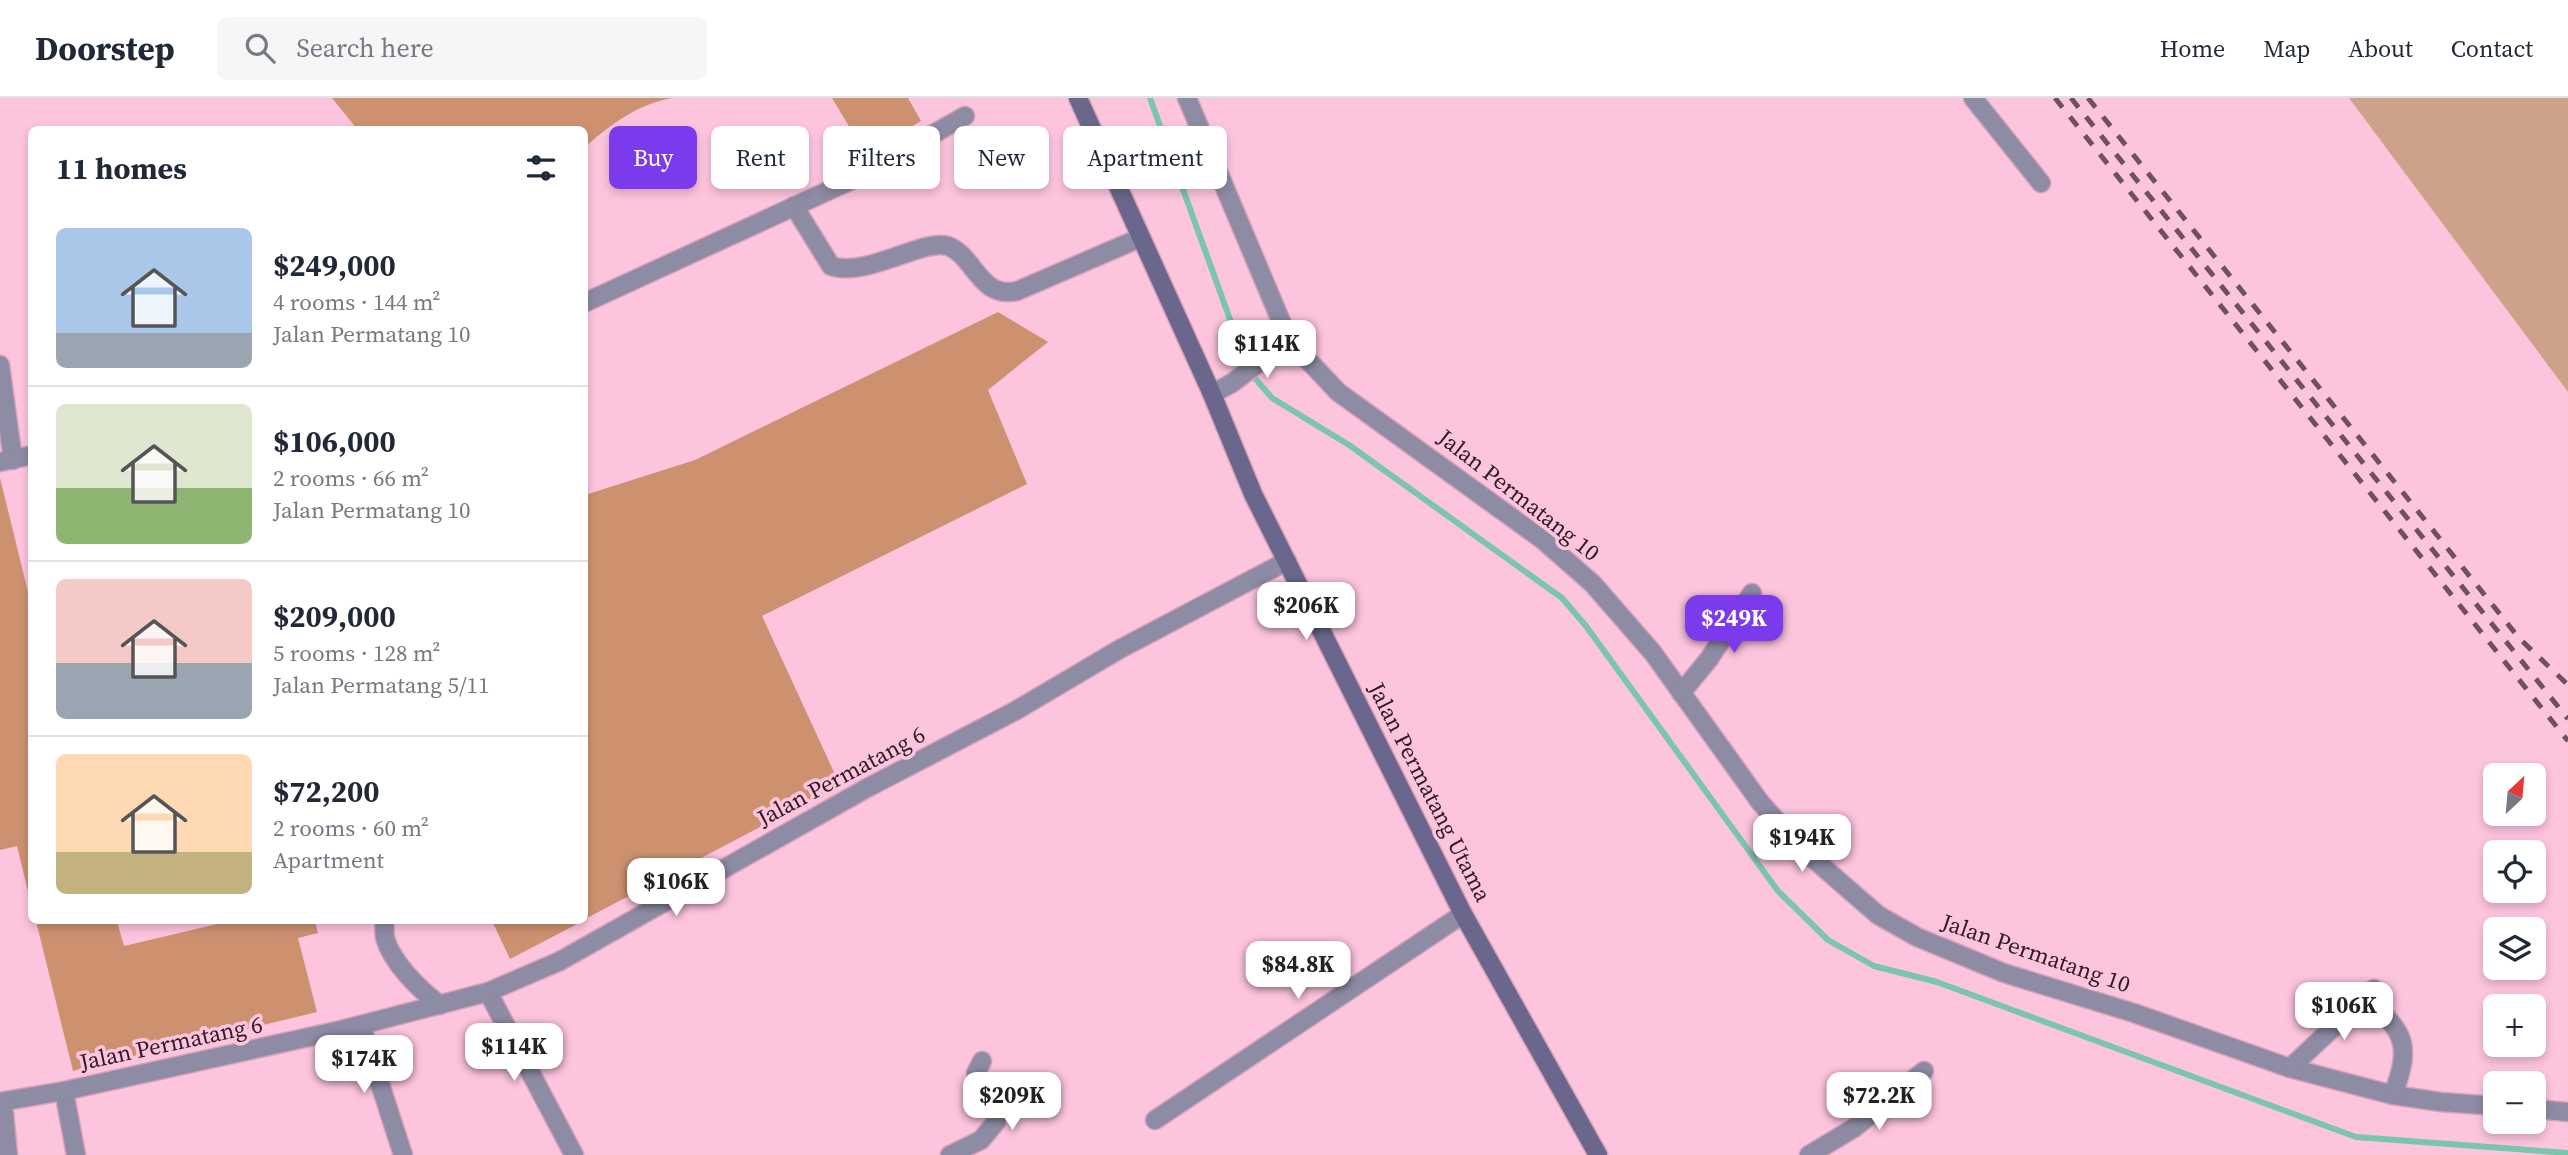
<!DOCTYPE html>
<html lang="en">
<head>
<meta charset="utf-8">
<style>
	:root { --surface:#fff; --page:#f6f6f7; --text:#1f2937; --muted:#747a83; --line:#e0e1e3; --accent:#7c3aed }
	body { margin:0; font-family:"Source Serif 4",serif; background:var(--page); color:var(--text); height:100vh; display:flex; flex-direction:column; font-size:26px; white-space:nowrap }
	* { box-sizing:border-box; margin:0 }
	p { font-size:23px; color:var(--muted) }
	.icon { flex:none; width:38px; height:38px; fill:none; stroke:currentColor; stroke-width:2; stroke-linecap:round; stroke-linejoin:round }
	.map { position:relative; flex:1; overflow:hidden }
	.details { position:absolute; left:28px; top:28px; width:560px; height:798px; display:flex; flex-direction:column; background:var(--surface); border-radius:10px; box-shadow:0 4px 10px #0003 }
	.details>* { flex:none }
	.top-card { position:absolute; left:609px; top:28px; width:665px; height:63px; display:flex; gap:14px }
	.needle { width:46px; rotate:26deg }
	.buttons { position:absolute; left:2483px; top:665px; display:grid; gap:14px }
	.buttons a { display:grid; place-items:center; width:63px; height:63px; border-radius:10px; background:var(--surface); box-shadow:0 4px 10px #0003; font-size:35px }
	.price { position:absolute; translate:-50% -60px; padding:0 16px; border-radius:14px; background:#fff; color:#222; font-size:23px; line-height:46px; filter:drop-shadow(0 2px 4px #0008) }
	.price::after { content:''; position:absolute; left:50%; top:42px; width:21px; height:16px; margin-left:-10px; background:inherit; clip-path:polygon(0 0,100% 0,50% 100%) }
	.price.on { background:var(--accent); color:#fff }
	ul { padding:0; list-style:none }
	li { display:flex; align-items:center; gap:21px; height:175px; padding:0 28px }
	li+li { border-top:2px solid var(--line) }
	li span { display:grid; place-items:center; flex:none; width:196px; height:140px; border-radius:10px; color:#555 }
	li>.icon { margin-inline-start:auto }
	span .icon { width:84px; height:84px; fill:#fffc; stroke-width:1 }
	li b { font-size:30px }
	h2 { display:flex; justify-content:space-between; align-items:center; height:84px; padding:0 28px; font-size:30px }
	.chip { padding:0 24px; border-radius:10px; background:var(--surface); box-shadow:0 4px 10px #0003; font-size:24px; line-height:63px }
	.chip.on { background:var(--accent); color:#fff }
	header { display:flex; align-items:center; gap:42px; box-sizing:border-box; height:98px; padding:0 35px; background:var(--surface); border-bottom:2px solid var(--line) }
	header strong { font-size:33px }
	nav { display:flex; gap:38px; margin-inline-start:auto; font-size:24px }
	.search { width:490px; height:63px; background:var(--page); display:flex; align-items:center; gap:18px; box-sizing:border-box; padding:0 24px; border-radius:10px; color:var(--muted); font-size:26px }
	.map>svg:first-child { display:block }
	.green { fill:#cea28a }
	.forest { fill:#cd9170 }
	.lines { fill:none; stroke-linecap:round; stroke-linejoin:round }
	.stream { stroke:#79c6ac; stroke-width:6 }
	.street-casing { stroke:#d4a2b9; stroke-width:21 }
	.secondary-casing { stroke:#d4a2b9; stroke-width:21 }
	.street { stroke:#8e8ba5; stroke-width:18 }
	.secondary { stroke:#6b678c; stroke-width:18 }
	.rail { stroke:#70505e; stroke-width:5; stroke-dasharray:12 12; stroke-linecap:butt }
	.labels { text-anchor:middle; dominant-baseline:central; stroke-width:7; stroke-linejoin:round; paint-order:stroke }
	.street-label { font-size:23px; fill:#301b25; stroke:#fdc4de }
</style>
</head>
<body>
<header>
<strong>Doorstep</strong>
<div class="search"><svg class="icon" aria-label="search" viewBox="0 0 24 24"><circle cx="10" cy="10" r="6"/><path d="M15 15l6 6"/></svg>Search here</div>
<nav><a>Home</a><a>Map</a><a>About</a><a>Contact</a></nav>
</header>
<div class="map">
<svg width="2568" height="1057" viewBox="0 0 2568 1057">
	<rect width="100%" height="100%" fill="#fdc4de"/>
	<path class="green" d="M2349 0H2568V294Z"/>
	<g class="forest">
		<path d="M332 0H672C638 6 611 26 585 49L584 32 357 31Z"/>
		<path d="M832 0H908L921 23 865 55Z"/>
		<path d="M998 214 1048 244 988 292 1027 386 762 518 840 687 585 821V397L695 362Z"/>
		<path d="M0 380 31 506V806L17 748 0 752Z"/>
		<path d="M36 823H117L124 848 230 823H315L318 835 298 840 317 914 73 973Z"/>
		<path d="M492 823H583L510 861Z"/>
	</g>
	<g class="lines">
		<path class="stream" d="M1150 0 1236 238 1254 279 1272 300 1349 347 1562 500 1586 528 1778 793 1828 842 1874 868 1937 884 2356 1039 2568 1055"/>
		<defs>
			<g id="street">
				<path d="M1187 0 1289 242 1338 294 1543 442 1593 486 1653 555 1760 704 1801 750 1878 817 1917 839 2004 875 2134 915 2290 970 2393 997 2441 1004 2496 1008"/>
				<path d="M1973 0 2041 85"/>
				<path d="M794 108 831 168C866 180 924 140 948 148 975 158 979 201 1017 193L1140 140"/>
				<path d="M584 205 854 81 965 18"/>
				<path d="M0 267 13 362"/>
				<path d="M1212 296 1232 285 1289 242"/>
				<path d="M0 364 32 357"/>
				<path d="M1681 595 1709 561 1752 495"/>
				<path d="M384 822C385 828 384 835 385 840 392 865 420 892 440 907"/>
				<path d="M488 894 574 1057"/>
				<path d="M2364 899C2405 934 2412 945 2393 997"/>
				<path d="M361 927 403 1057"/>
				<path d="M2290 970 2374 891"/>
				<path d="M64 993 76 1057"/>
				<path d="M0 1004 64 993 341 932 488 894 560 863 867 690 1015 613 1120 551 1287 463"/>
				<path d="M3 1004 8 1057"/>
				<path d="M2534 1011 2568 1014"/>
				<path d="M1155 1022 1463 816"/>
				<path d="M950 1057 981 1042 996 1024 992 1004 976 975 982 963"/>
				<path d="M1809 1057 1854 1030 1924 973"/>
			</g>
			<path id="secondary" d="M1078 0 1212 296 1253 396 1463 816 1598 1057"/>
		</defs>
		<use href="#street" class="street-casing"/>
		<use href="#secondary" class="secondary-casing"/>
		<use href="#street" class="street"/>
		<use href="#secondary" class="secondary"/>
		<g class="rail">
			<path d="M2055 0 2568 643"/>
			<path d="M2071 0 2568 621"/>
			<path d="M2088 0 2519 540 2568 587"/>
		</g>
	</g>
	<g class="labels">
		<g class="street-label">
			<text transform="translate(1519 397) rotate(38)">Jalan Permatang 10</text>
			<text transform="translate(841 678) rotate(-28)">Jalan Permatang 6</text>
			<text transform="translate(1430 694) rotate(63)">Jalan Permatang Utama</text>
			<text transform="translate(2036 855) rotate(19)">Jalan Permatang 10</text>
			<text transform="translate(171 945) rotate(-12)">Jalan Permatang 6</text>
		</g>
	</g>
</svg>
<div class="buttons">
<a><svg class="needle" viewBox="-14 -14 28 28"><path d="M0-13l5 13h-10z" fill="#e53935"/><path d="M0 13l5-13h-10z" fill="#747a83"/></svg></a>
<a><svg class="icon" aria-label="locate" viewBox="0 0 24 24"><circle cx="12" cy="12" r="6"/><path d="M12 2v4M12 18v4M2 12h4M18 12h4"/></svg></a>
<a><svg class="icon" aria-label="layers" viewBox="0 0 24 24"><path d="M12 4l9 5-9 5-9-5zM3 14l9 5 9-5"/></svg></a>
<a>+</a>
<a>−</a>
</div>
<b class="price" style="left:1267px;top:282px">$114K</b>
<b class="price" style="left:1306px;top:544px">$206K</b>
<b class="price on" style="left:1734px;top:557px">$249K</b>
<b class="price" style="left:1802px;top:776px">$194K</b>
<b class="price" style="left:676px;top:820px">$106K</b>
<b class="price" style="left:1298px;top:903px">$84.8K</b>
<b class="price" style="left:2344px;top:944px">$106K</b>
<b class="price" style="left:514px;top:985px">$114K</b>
<b class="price" style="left:364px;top:997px">$174K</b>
<b class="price" style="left:1012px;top:1034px">$209K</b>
<b class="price" style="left:1879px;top:1034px">$72.2K</b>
<div class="top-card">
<a class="chip on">Buy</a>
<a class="chip">Rent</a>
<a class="chip">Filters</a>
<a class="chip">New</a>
<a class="chip">Apartment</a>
</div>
<section class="details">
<h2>11 homes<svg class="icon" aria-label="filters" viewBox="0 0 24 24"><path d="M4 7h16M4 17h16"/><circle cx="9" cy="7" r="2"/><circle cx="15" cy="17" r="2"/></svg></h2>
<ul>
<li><span style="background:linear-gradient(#a9c7e8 75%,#9aa5b1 0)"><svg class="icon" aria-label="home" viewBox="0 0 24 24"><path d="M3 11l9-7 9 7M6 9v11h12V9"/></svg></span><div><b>$249,000</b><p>4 rooms · 144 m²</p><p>Jalan Permatang 10</p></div></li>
<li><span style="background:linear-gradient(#dfe7d0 60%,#8fb573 0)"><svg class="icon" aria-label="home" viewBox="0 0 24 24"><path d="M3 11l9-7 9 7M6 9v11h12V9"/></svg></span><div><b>$106,000</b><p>2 rooms · 66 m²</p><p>Jalan Permatang 10</p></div></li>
<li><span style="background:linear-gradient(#f6c9c9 60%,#9aa5b1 0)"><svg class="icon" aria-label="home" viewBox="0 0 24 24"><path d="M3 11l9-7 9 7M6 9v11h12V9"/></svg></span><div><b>$209,000</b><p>5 rooms · 128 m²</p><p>Jalan Permatang 5/11</p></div></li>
<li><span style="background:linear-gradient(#ffd9b3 70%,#c2b280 0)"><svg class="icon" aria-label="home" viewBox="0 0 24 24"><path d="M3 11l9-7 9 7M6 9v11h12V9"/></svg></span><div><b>$72,200</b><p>2 rooms · 60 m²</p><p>Apartment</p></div></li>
</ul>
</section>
</div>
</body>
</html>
